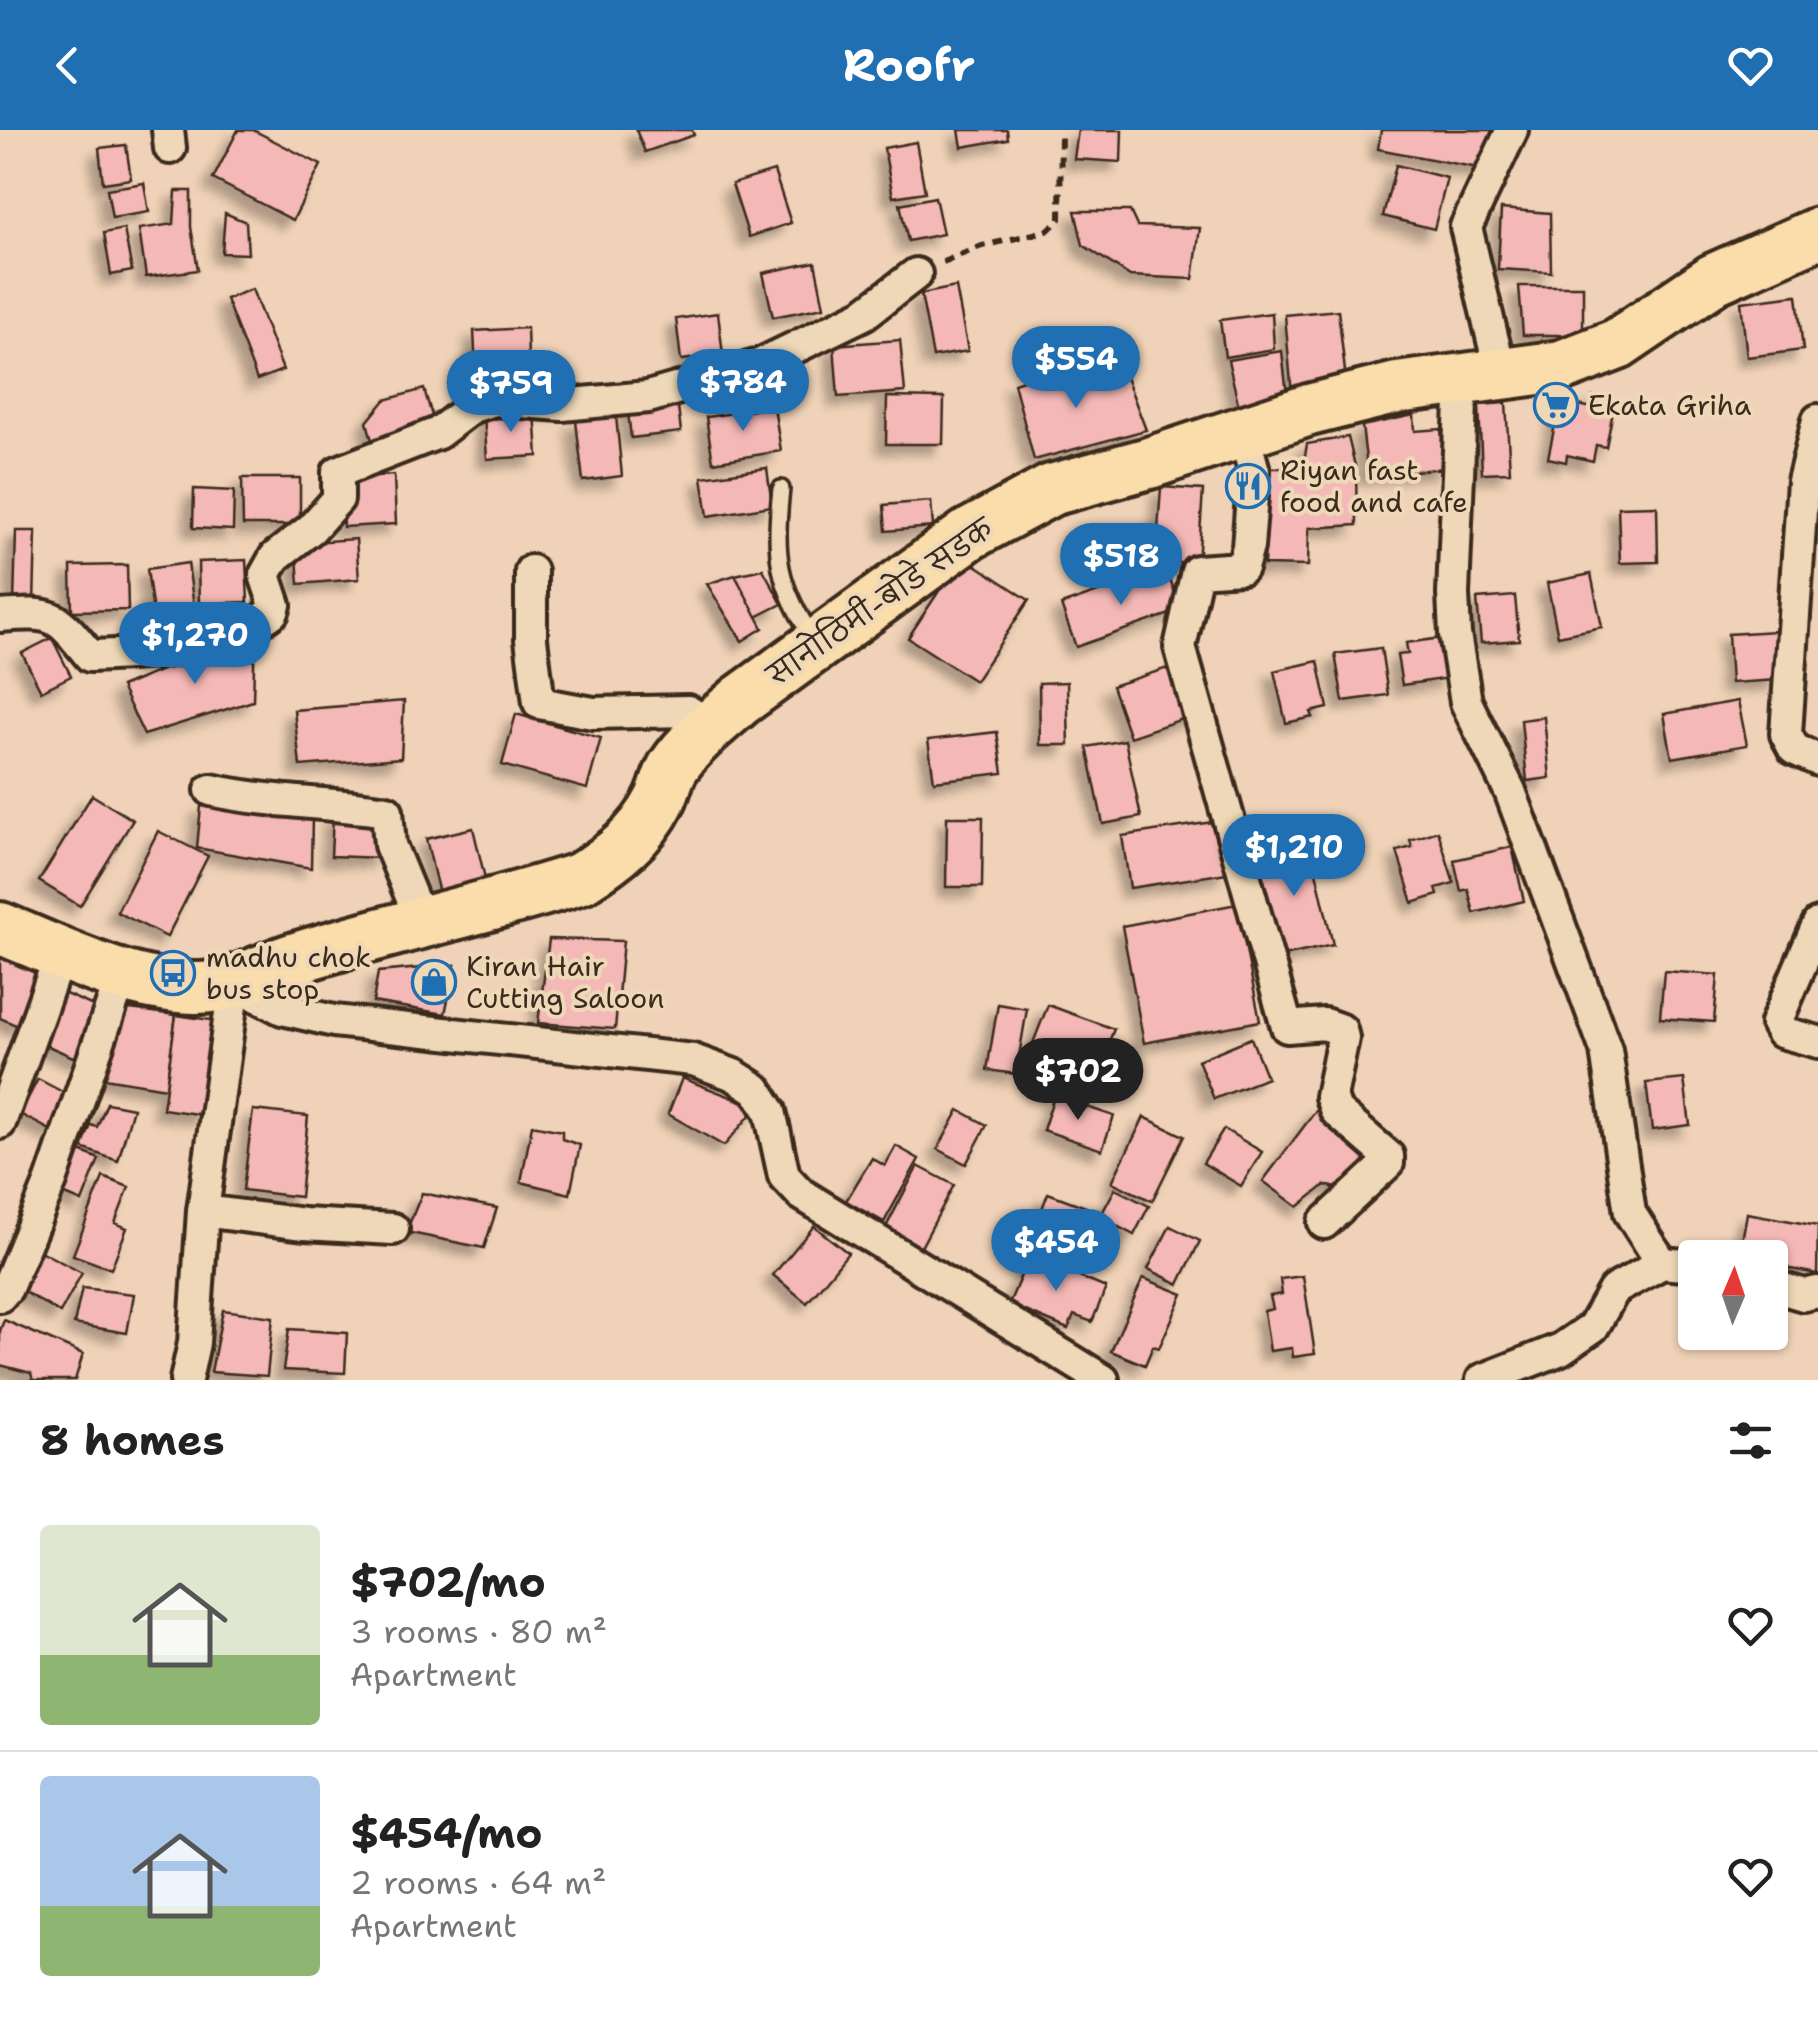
<!DOCTYPE html>
<html lang="en">
<head>
<meta charset="utf-8">
<style>
	:root { --surface:#fff; --page:#f6f6f6; --text:#222; --muted:#767676; --line:#e0e0e0; --accent:#1f6fb2 }
	body { margin:0; font-family:"Shantell Sans","Playpen Sans Deva",sans-serif; background:var(--page); color:var(--text); height:100vh; display:flex; flex-direction:column; font-size:38px; white-space:nowrap }
	* { box-sizing:border-box; margin:0 }
	p { font-size:32px; color:var(--muted) }
	.icon { flex:none; width:55px; height:55px; fill:none; stroke:currentColor; stroke-width:2; stroke-linecap:round; stroke-linejoin:round }
	.map { position:relative; height:1250px; overflow:hidden }
	.side { display:flex; flex-direction:column; background:var(--surface); flex:1 }
	.side>* { flex:none }
	.needle { width:65px; rotate:2deg }
	.tools { position:absolute; left:1678px; top:1110px; display:grid; gap:20px }
	.tools a { display:grid; place-items:center; width:110px; height:110px; border-radius:10px; background:var(--surface); box-shadow:0 2px 8px #0004; font-size:50px }
	.price { position:absolute; translate:-50% -85px; padding:0 22px; border-radius:35px; background:var(--accent); color:#fff; font-size:32px; line-height:65px; filter:drop-shadow(0 2px 5px #0008) }
	.price::after { content:''; position:absolute; left:50%; top:60px; width:30px; height:22px; margin-left:-15px; background:inherit; clip-path:polygon(0 0,100% 0,50% 100%) }
	.price.selected { background:#222; color:#fff }
	ul { padding:0; list-style:none }
	li { display:flex; align-items:center; gap:30px; height:250px; padding:0 40px }
	li+li { border-top:2px solid var(--line) }
	li span { display:grid; place-items:center; flex:none; width:280px; height:200px; border-radius:10px; color:#555 }
	li>.icon { margin-inline-start:auto }
	span .icon { width:120px; height:120px; fill:#fffc; stroke-width:1 }
	li b { font-size:42px }
	h2 { display:flex; justify-content:space-between; align-items:center; height:120px; padding:0 40px; font-size:42px }
	header { display:flex; justify-content:space-between; align-items:center; height:130px; padding:0 40px; background:var(--accent); color:#fff; font-size:45px; font-weight:700 }
	.map>svg:first-child { display:block }
	.building { fill:#f4b8b6; stroke:#3b2a1e; stroke-width:2.5; filter:url(#shadow) }
	.lines { fill:none; stroke-linecap:round; stroke-linejoin:round }
	.service-casing { stroke:#3b2a1e; stroke-width:22 }
	.minor-casing { stroke:#3b2a1e; stroke-width:38 }
	.primary-casing { stroke:#3b2a1e; stroke-width:58 }
	.path { stroke:#3b2a1e; stroke-width:6; stroke-dasharray:10 8; stroke-linecap:butt }
	.service { stroke:#eed8b7; stroke-width:15 }
	.minor { stroke:#eed8b7; stroke-width:30 }
	.primary { stroke:#fbddab; stroke-width:50 }
	.labels { text-anchor:middle; dominant-baseline:central; stroke-width:8; stroke-linejoin:round; paint-order:stroke }
	.poi-label { font-size:28px; fill:#3b2a1e; stroke:#eed8b7; text-anchor:start }
	.street-label { font-size:28px; fill:#3b2a1e; stroke:#eed8b7 }
</style>
</head>
<body>
<header><svg class="icon" aria-label="back" viewBox="0 0 24 24"><path d="M15 5l-7 7 7 7"/></svg>Roofr<svg class="icon" aria-label="heart" viewBox="0 0 24 24"><path d="M12 20l-8-8c-3-5 5-10 8-4 3-6 11-1 8 4z"/></svg></header>
<div class="map">
<svg width="1818" height="1250" viewBox="0 0 1818 1250">
	<defs>
		<filter id="shadow"><feDropShadow dx="-9" dy="9" stdDeviation="5" flood-color="#0004"/></filter>
	</defs>
	<rect width="100%" height="100%" fill="#efd2b7"/>
	<filter id="ink" filterUnits="userSpaceOnUse"><feTurbulence type="fractalNoise" baseFrequency=".01" numOctaves="2"/><feDisplacementMap in="SourceGraphic" scale="20" xChannelSelector="R" yChannelSelector="G"/><feConvolveMatrix kernelMatrix="1 2 1 2 8 2 1 2 1" color-interpolation-filters="sRGB"/></filter>
	<g filter="url(#ink)">
		<g class="building">
			<path d="M238 0H253L321 35 293 90 213 49Z"/>
			<path d="M636 0H692L694 5 645 22Z"/>
			<path d="M959 0H1007L1008 9 962 17Z"/>
			<path d="M1078 0H1122L1121 32 1074 29Z"/>
			<path d="M1381 0H1497L1489 40 1378 19Z"/>
			<path d="M916 12 925 62 893 67 884 18Z"/>
			<path d="M126 15 131 49 103 53 99 18Z"/>
			<path d="M1396 35 1447 48 1434 99 1383 86Z"/>
			<path d="M774 41 791 93 749 107 732 54Z"/>
			<path d="M144 53 149 82 112 88 107 59Z"/>
			<path d="M176 61H191V97L198 140 146 147 139 99 174 94Z"/>
			<path d="M935 67 943 104 908 111 900 74Z"/>
			<path d="M1501 79 1550 83 1551 142 1498 139Z"/>
			<path d="M1075 81H1130L1137 96 1200 98 1193 149 1130 146 1083 115Z"/>
			<path d="M225 83 246 92 248 124 222 123Z"/>
			<path d="M124 99 132 141 111 145 104 103Z"/>
			<path d="M815 132 824 177 773 187 763 143Z"/>
			<path d="M1519 156H1583V205H1523Z"/>
			<path d="M956 157 968 221 933 227 921 164Z"/>
			<path d="M252 159 283 240 257 250 226 169Z"/>
			<path d="M1797 165 1803 220 1747 227 1741 172Z"/>
			<path d="M1338 180 1347 259 1292 265 1285 185Z"/>
			<path d="M718 183 723 225 681 230 676 189Z"/>
			<path d="M1272 183 1274 219 1225 227 1220 190Z"/>
			<path d="M527 198 529 257 477 259 474 201Z"/>
			<path d="M900 210 905 262 838 267 834 215Z"/>
			<path d="M1282 221 1287 265 1239 277 1228 230Z"/>
			<path d="M1061 237 1071 253 1124 242 1146 300 1034 330 1014 253Z"/>
			<path d="M424 259 435 296 373 314 367 292 385 270Z"/>
			<path d="M887 267 944 268 943 314H886Z"/>
			<path d="M1593 267 1615 271 1606 317 1596 315 1593 331 1567 325 1566 332 1548 328 1558 280 1572 283 1574 274 1592 278Z"/>
			<path d="M677 268 681 302 631 308 627 273Z"/>
			<path d="M1506 273 1510 342 1482 343 1479 275Z"/>
			<path d="M774 277 781 321 713 332 706 287Z"/>
			<path d="M535 281 538 326 487 329 484 284Z"/>
			<path d="M1414 285 1415 301 1441 299 1445 338 1368 346 1362 296Z"/>
			<path d="M616 286 622 346 583 351 576 291Z"/>
			<path d="M1348 307 1356 340 1357 395 1309 398 1308 436 1264 435 1269 338H1303L1307 314Z"/>
			<path d="M767 338 772 376 708 386 702 347Z"/>
			<path d="M394 345 396 394 343 397 341 348Z"/>
			<path d="M242 348H300V395H243Z"/>
			<path d="M1161 357 1203 360 1198 434 1156 431Z"/>
			<path d="M194 359 234 361 233 400 193 398Z"/>
			<path d="M931 371 933 397 886 401 884 375Z"/>
			<path d="M1657 376 1658 432 1620 433 1618 377Z"/>
			<path d="M16 401H36L34 474 14 473Z"/>
			<path d="M356 409 359 449 299 454 296 413Z"/>
			<path d="M962 426 1029 470 975 551 908 508Z"/>
			<path d="M246 430 248 472 199 474 198 432Z"/>
			<path d="M188 433 195 485 154 490 147 439Z"/>
			<path d="M127 435 128 480 72 481 71 436Z"/>
			<path d="M1166 438 1181 480 1076 517 1061 475Z"/>
			<path d="M763 439 782 474 756 487 735 445Z"/>
			<path d="M1591 444 1602 497 1558 506 1547 453Z"/>
			<path d="M735 445 763 498 742 511 707 454Z"/>
			<path d="M1515 466 1519 510 1481 513 1477 469Z"/>
			<path d="M255 501 253 571 144 605 121 557Z"/>
			<path d="M1775 501 1778 550 1731 553 1728 504Z"/>
			<path d="M52 508 71 546 41 561 22 523Z"/>
			<path d="M1442 508 1449 548 1402 555 1397 525 1408 524 1406 513Z"/>
			<path d="M1381 518 1388 565 1343 571 1335 524Z"/>
			<path d="M1318 531 1328 578 1311 582 1313 587 1286 593 1274 541Z"/>
			<path d="M1180 534 1197 584 1130 607 1112 556Z"/>
			<path d="M1067 552 1069 615H1040L1039 553Z"/>
			<path d="M404 571 401 628 300 636 294 580Z"/>
			<path d="M1738 571 1747 615 1672 628 1664 584Z"/>
			<path d="M516 584 601 608 587 659 502 635Z"/>
			<path d="M1544 587 1550 648 1527 651 1521 590Z"/>
			<path d="M997 602 1003 643 934 651 928 610Z"/>
			<path d="M1125 610 1141 687 1103 694 1087 617Z"/>
			<path d="M92 665 133 690 80 776 39 751Z"/>
			<path d="M201 676 312 688 311 738 197 718Z"/>
			<path d="M333 686 382 688 381 728 331 726Z"/>
			<path d="M947 687H983L982 757H946Z"/>
			<path d="M1219 691 1227 743 1130 758 1122 706Z"/>
			<path d="M473 698 488 761 441 772 426 709Z"/>
			<path d="M158 701 208 726 167 807 117 782Z"/>
			<path d="M1438 701 1454 753 1436 758 1438 765 1413 773 1397 721 1412 717 1410 710Z"/>
			<path d="M1309 711 1333 815 1279 827 1255 723Z"/>
			<path d="M1512 717 1524 771 1474 783 1468 759 1461 761 1454 730Z"/>
			<path d="M1237 774 1260 891 1144 913 1122 796Z"/>
			<path d="M549 809 623 811 615 899 538 893Z"/>
			<path d="M0 817 47 847 20 897 0 888Z"/>
			<path d="M455 835 445 884 373 872 378 842Z"/>
			<path d="M1664 841 1718 845 1714 892 1660 888Z"/>
			<path d="M61 862 98 878 82 931 39 912Z"/>
			<path d="M998 874 1027 879 1016 944 987 940Z"/>
			<path d="M1048 875 1114 899 1092 956 1026 931Z"/>
			<path d="M122 878 176 885 166 958 98 947Z"/>
			<path d="M176 885 218 891 204 985 163 979Z"/>
			<path d="M1251 908 1267 948 1214 969 1198 930Z"/>
			<path d="M682 948 757 977 724 1016 668 984Z"/>
			<path d="M38 949 72 967 54 1002 20 984Z"/>
			<path d="M1684 949 1690 995 1652 1000 1646 953Z"/>
			<path d="M1054 966 1114 986 1102 1020 1043 1000Z"/>
			<path d="M107 973 133 978 118 1031 82 1018 91 995 97 997Z"/>
			<path d="M1320 975 1377 1018 1345 1060 1325 1055 1298 1077 1263 1051Z"/>
			<path d="M253 980 308 986 300 1067 243 1060Z"/>
			<path d="M959 980 987 995 966 1034 938 1019Z"/>
			<path d="M1144 987 1184 1006 1152 1071 1112 1052Z"/>
			<path d="M532 995 562 1001V1009L580 1015 570 1064 521 1052Z"/>
			<path d="M1224 999 1262 1022 1241 1056 1203 1033Z"/>
			<path d="M896 1016 919 1029 884 1092 846 1071 872 1028 885 1036Z"/>
			<path d="M80 1021 99 1029 82 1072 63 1064Z"/>
			<path d="M918 1036 954 1055 920 1119 884 1101Z"/>
			<path d="M103 1047 129 1057 115 1093 127 1098 111 1139 73 1125Z"/>
			<path d="M1115 1059 1149 1076 1134 1105 1100 1087Z"/>
			<path d="M422 1063 497 1078 484 1118 406 1102Z"/>
			<path d="M1048 1063 1086 1077 1069 1122 1031 1108Z"/>
			<path d="M1747 1083 1818 1096 1817 1144 1770 1135V1128H1739Z"/>
			<path d="M814 1096 848 1123 807 1173 773 1145Z"/>
			<path d="M1170 1096 1200 1111 1179 1154 1148 1139Z"/>
			<path d="M40 1121 82 1143 60 1183 18 1158Z"/>
			<path d="M1029 1126 1106 1158 1092 1192 1074 1185 1068 1199 1009 1174Z"/>
			<path d="M1303 1146 1315 1224 1293 1227 1292 1218 1270 1221 1264 1181 1273 1179 1270 1166 1282 1164 1280 1149Z"/>
			<path d="M1143 1148 1183 1164 1159 1218 1153 1216 1145 1235 1111 1221Z"/>
			<path d="M82 1158 134 1164 127 1203 74 1194Z"/>
			<path d="M223 1180 273 1187 267 1246 211 1242Z"/>
			<path d="M4 1190 83 1224 75 1250H33L31 1243 0 1235V1201Z"/>
			<path d="M289 1199 347 1203 345 1243 283 1240Z"/>
		</g>
		<g class="lines">
			<defs>
				<path id="service" d="M781 359C774 425 777 455 815 511"/>
				<g id="minor">
					<path d="M168 0 170 18"/>
					<path d="M1501 244 1466 97 1512 0"/>
					<path d="M1462 249 1453 464 1455 504 1466 572 1510 661 1606 920 1630 1083 1662 1133 1614 1160 1593 1197 1561 1219 1482 1250"/>
					<path d="M1818 290 1803 351 1786 604 1794 619 1818 630"/>
					<path d="M1243 301 1254 341 1248 417 1242 438 1197 441 1180 517 1287 897 1324 894 1341 900 1343 908 1331 967 1336 981 1388 1026V1033L1324 1093"/>
					<path d="M531 441V509L539 573 593 583 688 581 711 596"/>
					<path d="M0 486C54 482 55 483 90 526 151 524 222 521 273 482L275 475 265 445 275 427 311 399 338 369V342L438 303 472 277 495 270 562 275 648 267 759 235 864 184 916 144"/>
					<path d="M211 660C269 673 328 672 387 681L390 715 422 793"/>
					<path d="M1818 794 1776 893 1781 902 1818 912"/>
					<path d="M0 993 61 822"/>
					<path d="M203 1081 304 1094 393 1099"/>
					<path d="M1662 1133 1695 1136"/>
					<path d="M1770 1155 1804 1165 1818 1162"/>
					<path d="M0 1166 7 1158 51 1051 122 845"/>
					<path d="M186 1250 194 1213 203 1081 234 854 282 879 334 891 693 930 734 945 756 959 770 981 784 1046 801 1064 1103 1250"/>
				</g>
				<path id="primary" d="M0 798C61 823 128 857 195 858 233 859 261 838 296 828 390 798 487 779 581 748 613 728 641 707 659 672 665 661 667 647 674 636 691 611 718 590 741 570L968 405 1051 360 1149 333 1309 280 1397 258 1561 236 1618 214 1714 149 1818 103"/>
			</defs>
			<use href="#service" class="service-casing"/>
			<use href="#minor" class="minor-casing"/>
			<use href="#primary" class="primary-casing"/>
			<path class="path" d="M943 132 982 116 1047 101 1060 89 1061 2"/>
			<use href="#service" class="service"/>
			<use href="#minor" class="minor"/>
			<use href="#primary" class="primary"/>
		</g>
	</g>
	<defs>
		<symbol id="supermarket-ring" viewBox="-11 -11 22 22"><circle r="9.5" fill="#eed8b7" stroke="#1f6fb2" stroke-width="1.5"/><path d="M-6-5.5h2.5l.6 2H6L4.5 2H-2.5L-4.4-4H-6ZM-1.5 3.2a1.3 1.3 0 1 0 .1 0ZM3 3.2a1.3 1.3 0 1 0 .1 0Z" fill="#1f6fb2"/></symbol>
		<symbol id="restaurant-ring" viewBox="-11 -11 22 22"><circle r="9.5" fill="#eed8b7" stroke="#1f6fb2" stroke-width="1.5"/><path d="M-5-6h1v4h1v-4h1v4h1v-4h1v5L-1.5 .5V6h-2V.5L-5-1ZM5-6V6H3V1.5H1.5Q1.5-4 5-6Z" fill="#1f6fb2"/></symbol>
		<symbol id="bus-ring" viewBox="-11 -11 22 22"><circle r="9.5" fill="#eed8b7" stroke="#1f6fb2" stroke-width="1.5"/><path d="M-5-6H5V4H4V6H2V4H-2V6H-4V4H-5ZM-3.5-4V0h7V-4ZM-3.5 1.2v1.5H-2V1.2ZM2 1.2v1.5H3.5V1.2Z" fill="#1f6fb2"/></symbol>
		<symbol id="shop-ring" viewBox="-11 -11 22 22"><circle r="9.5" fill="#eed8b7" stroke="#1f6fb2" stroke-width="1.5"/><path d="M-5-2.5h2.3a2.7 3.5 0 0 1 5.4 0H5L5.5 6h-11ZM-1.5-2.5h3a1.5 2.3 0 0 0-3 0Z" fill="#1f6fb2"/></symbol>
	</defs>
	<g fill-rule="evenodd">
		<use href="#supermarket-ring" x="1531" y="250" width="50" height="50"/>
		<use href="#restaurant-ring" x="1223" y="331" width="50" height="50"/>
		<use href="#bus-ring" x="148" y="818" width="50" height="50"/>
		<use href="#shop-ring" x="409" y="827" width="50" height="50"/>
	</g>
	<g class="labels">
		<g class="poi-label">
			<text x="1588" y="275">Ekata Griha</text>
			<text x="1280" y="340">Riyan fast<tspan x="1280" dy="32">food and cafe</tspan></text>
			<text x="206" y="827">madhu chok<tspan x="206" dy="32">bus stop</tspan></text>
			<text x="466" y="836">Kiran Hair<tspan x="466" dy="32">Cutting Saloon</tspan></text>
		</g>
		<g class="street-label">
			<text transform="translate(880 472) rotate(-35)">सानोठिमी-बोडे सडक</text>
		</g>
	</g>
</svg>
<div class="tools">
<a><svg class="needle" viewBox="-14 -14 28 28"><path d="M0-13l5 13h-10z" fill="#e53935"/><path d="M0 13l5-13h-10z" fill="#767676"/></svg></a>
</div>
<b class="price" style="left:1076px;top:281px">$554</b>
<b class="price" style="left:743px;top:304px">$784</b>
<b class="price" style="left:511px;top:305px">$759</b>
<b class="price" style="left:1121px;top:478px">$518</b>
<b class="price" style="left:195px;top:557px">$1,270</b>
<b class="price" style="left:1294px;top:769px">$1,210</b>
<b class="price selected" style="left:1078px;top:993px">$702</b>
<b class="price" style="left:1056px;top:1164px">$454</b>
</div>
<section class="side">
<h2>8 homes<svg class="icon" aria-label="filters" viewBox="0 0 24 24"><path d="M4 7h16M4 17h16"/><circle cx="9" cy="7" r="2"/><circle cx="15" cy="17" r="2"/></svg></h2>
<ul>
<li><span style="background:linear-gradient(#dfe7d0 65%,#8fb573 0)"><svg class="icon" aria-label="home" viewBox="0 0 24 24"><path d="M3 11l9-7 9 7M6 9v11h12V9"/></svg></span><div><b>$702/mo</b><p>3 rooms · 80 m²</p><p>Apartment</p></div><svg class="icon" aria-label="heart" viewBox="0 0 24 24"><path d="M12 20l-8-8c-3-5 5-10 8-4 3-6 11-1 8 4z"/></svg></li>
<li><span style="background:linear-gradient(#a9c7e8 65%,#8fb573 0)"><svg class="icon" aria-label="home" viewBox="0 0 24 24"><path d="M3 11l9-7 9 7M6 9v11h12V9"/></svg></span><div><b>$454/mo</b><p>2 rooms · 64 m²</p><p>Apartment</p></div><svg class="icon" aria-label="heart" viewBox="0 0 24 24"><path d="M12 20l-8-8c-3-5 5-10 8-4 3-6 11-1 8 4z"/></svg></li>
</ul>
</section>
</body>
</html>
